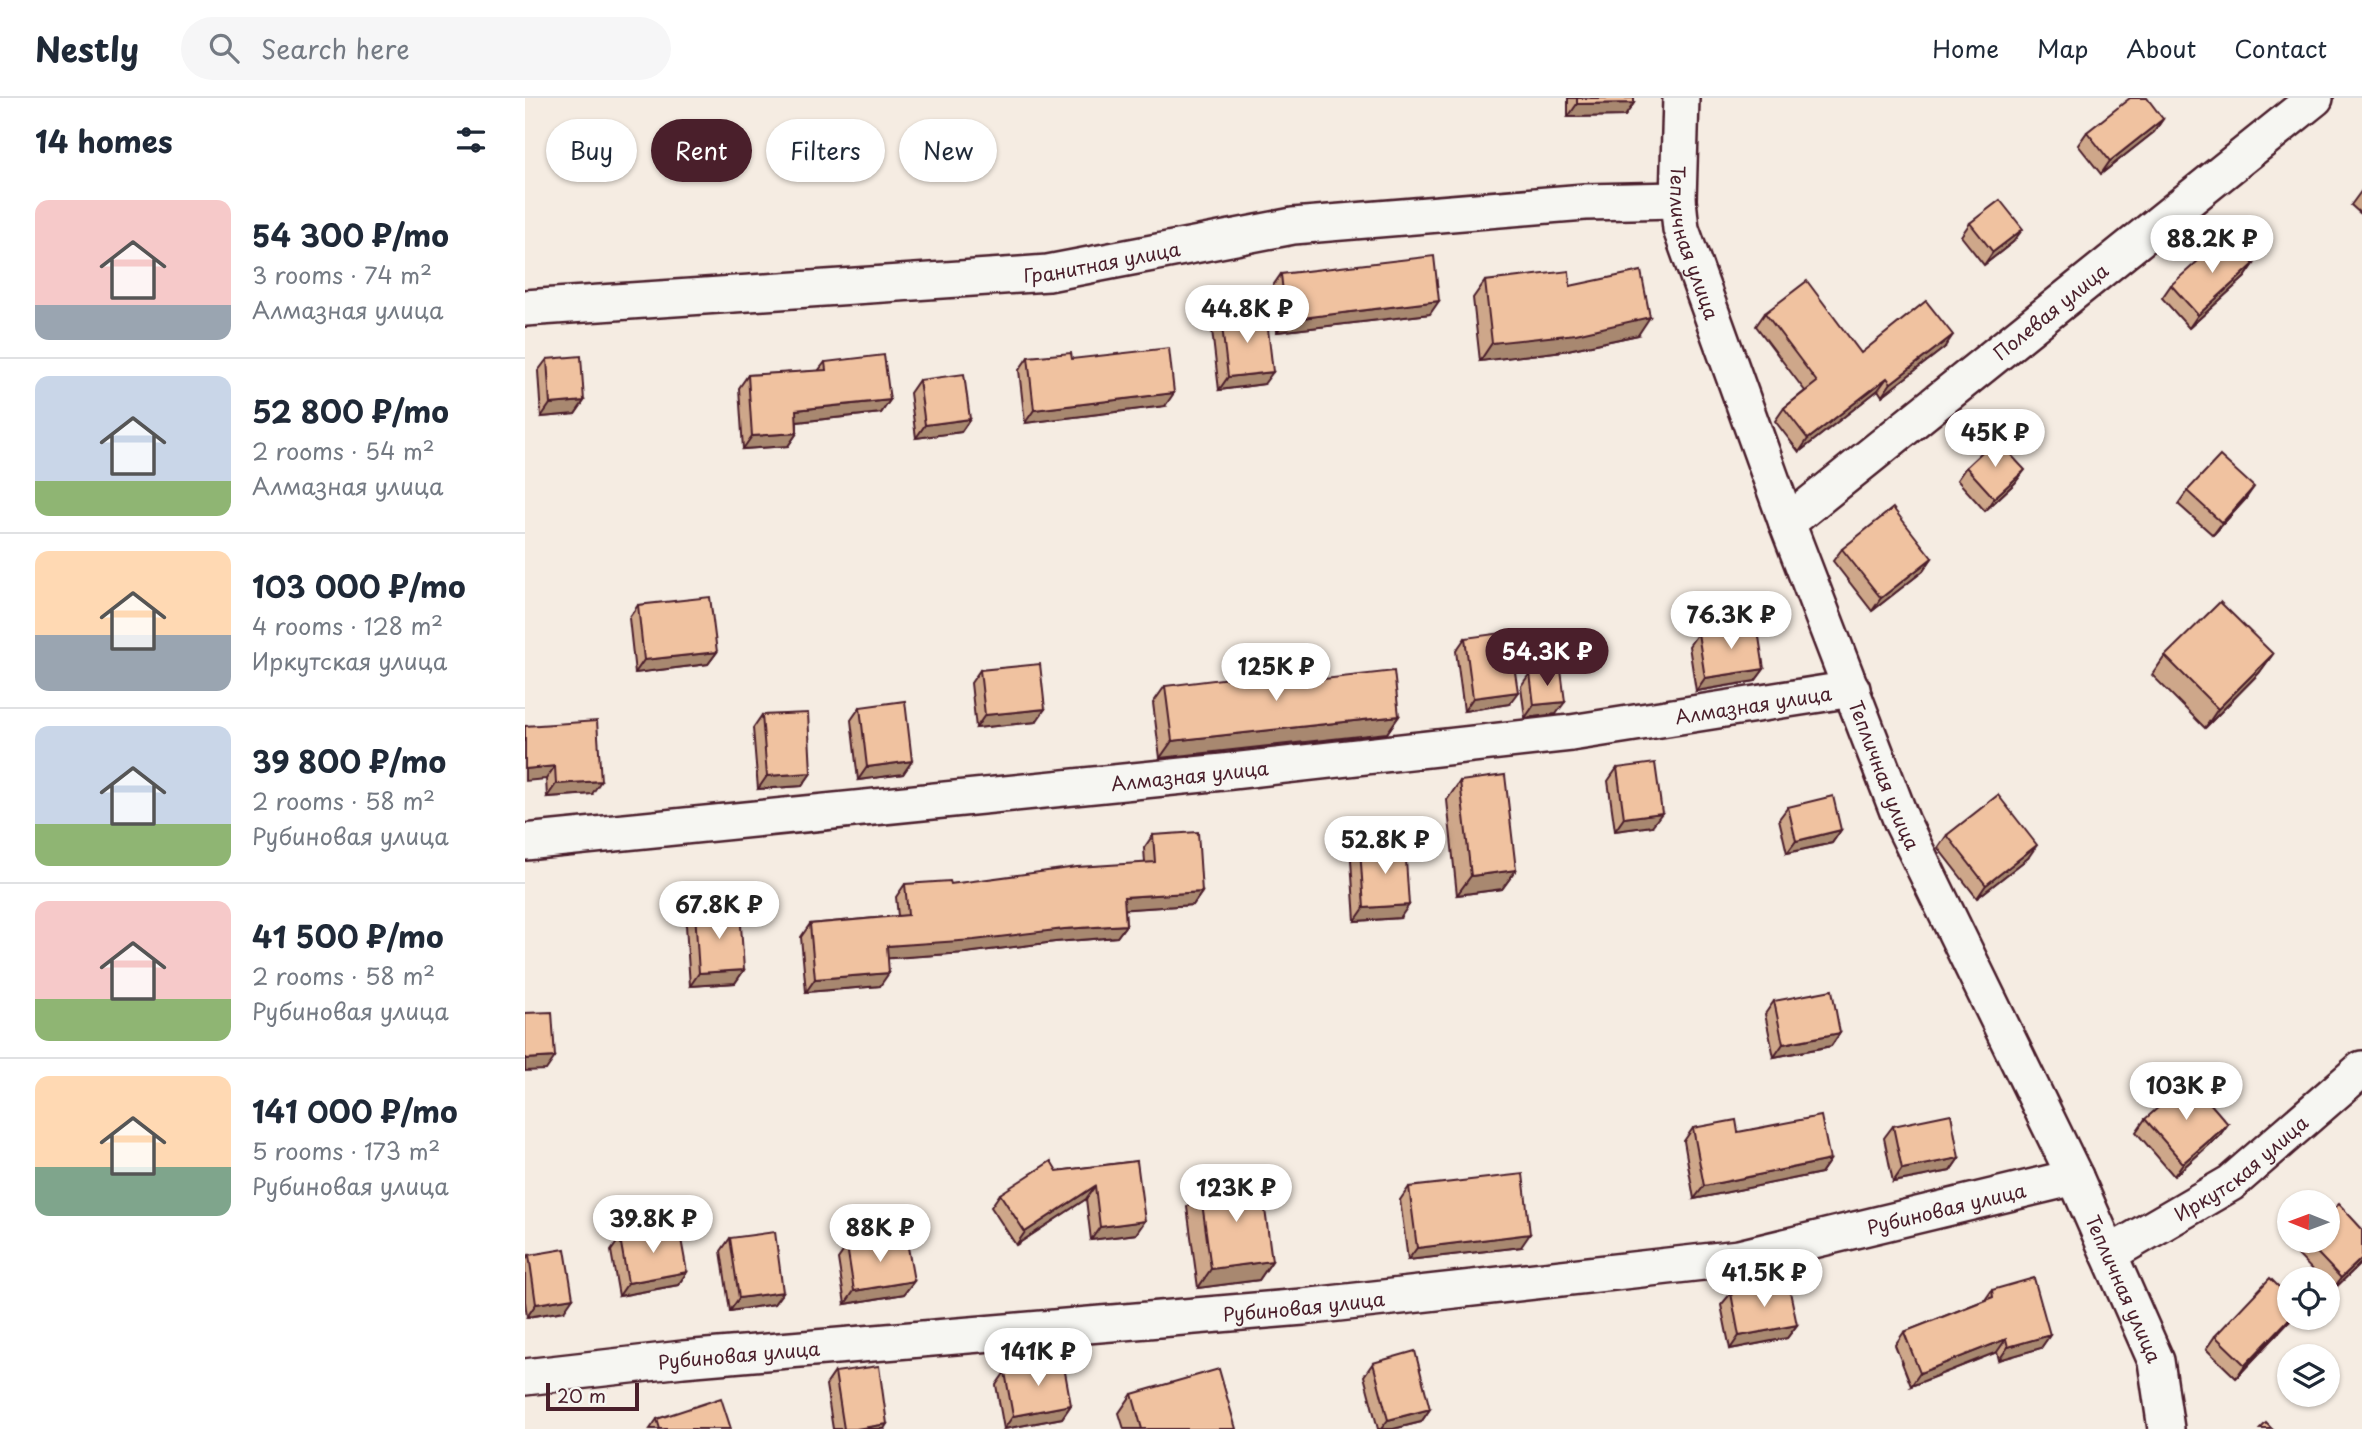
<!DOCTYPE html>
<html lang="en">
<head>
<meta charset="utf-8">
<style>
	:root { --surface:#fff; --page:#f6f6f7; --text:#1f2937; --muted:#747a83; --line:#e0e1e3; --accent:#4a1f2b }
	body { margin:0; font-family:"Playpen Sans",sans-serif; background:var(--page); color:var(--text); height:100vh; display:flex; flex-direction:column; font-size:26px; white-space:nowrap }
	* { box-sizing:border-box; margin:0 }
	p { font-size:23px; color:var(--muted) }
	.icon { flex:none; width:38px; height:38px; fill:none; stroke:currentColor; stroke-width:2; stroke-linecap:round; stroke-linejoin:round }
	.map { position:relative; flex:1; overflow:hidden }
	.drawer { display:flex; flex-direction:column; background:var(--surface); width:525px }
	.drawer>* { flex:none }
	.banner { position:absolute; left:21px; top:21px; width:665px; height:63px; display:flex; gap:14px }
	.needle { width:46px; rotate:271deg }
	.controls { position:absolute; left:1752px; top:1092px; display:grid; gap:14px }
	.controls a { display:grid; place-items:center; width:63px; height:63px; border-radius:50%; background:var(--surface); box-shadow:0 2px 5px #0004; font-size:35px }
	.scale { position:absolute; left:21px; bottom:18px; width:93px; box-sizing:border-box; padding-left:7px; border:4px solid #4a1f2b; border-top:0; font-size:19px; line-height:24px; white-space:nowrap; color:#4a1f2b; -webkit-text-stroke:5px #f6f6f2; paint-order:stroke }
	.price { position:absolute; translate:-50% -60px; padding:0 16px; border-radius:24px; background:#fff; color:#222; font-size:23px; line-height:46px; filter:drop-shadow(0 2px 4px #0008) }
	.price::after { content:''; position:absolute; left:50%; top:42px; width:21px; height:16px; margin-left:-10px; background:inherit; clip-path:polygon(0 0,100% 0,50% 100%) }
	.price.on { background:var(--accent); color:#fff }
	ul { padding:0; list-style:none }
	li { display:flex; align-items:center; gap:21px; height:175px; padding:0 35px }
	li+li { border-top:2px solid var(--line) }
	li span { display:grid; place-items:center; flex:none; width:196px; height:140px; border-radius:14px; color:#555 }
	li>.icon { margin-inline-start:auto }
	span .icon { width:84px; height:84px; fill:#fffc; stroke-width:1 }
	li b { font-size:30px }
	h2 { display:flex; justify-content:space-between; align-items:center; height:84px; padding:0 35px; font-size:30px }
	.chip { padding:0 24px; border-radius:32px; background:var(--surface); box-shadow:0 2px 5px #0004; font-size:24px; line-height:63px }
	.chip.on { background:var(--accent); color:#fff }
	header { display:flex; align-items:center; gap:42px; box-sizing:border-box; height:98px; padding:0 35px; background:var(--surface); border-bottom:2px solid var(--line) }
	header strong { font-size:33px }
	nav { display:flex; gap:38px; margin-inline-start:auto; font-size:24px }
	.search { width:490px; height:63px; background:var(--page); display:flex; align-items:center; gap:18px; box-sizing:border-box; padding:0 24px; border-radius:38px; color:var(--muted); font-size:26px }
	main { display:flex; flex:1; min-height:0 }
	.map>svg:first-child { display:block }
	.lines { fill:none; stroke-linecap:round; stroke-linejoin:round }
	.minor-casing { stroke:#4a1f2b; stroke-width:40 }
	.minor { stroke:#f6f6f2; stroke-width:35 }
	.wall { fill:#cea78a; stroke:#4a1f2b; stroke-width:2 }
	.shaded-wall { fill:#a88870; stroke:#4a1f2b; stroke-width:2 }
	.building { fill:#f0c2a0; stroke:#4a1f2b; stroke-width:2 }
	.labels { text-anchor:middle; dominant-baseline:central; stroke-width:5; stroke-linejoin:round; paint-order:stroke }
	.street-label { font-size:19px; fill:#4a1f2b; stroke:#f6f6f2 }
</style>
</head>
<body>
<header>
<strong>Nestly</strong>
<div class="search"><svg class="icon" aria-label="search" viewBox="0 0 24 24"><circle cx="10" cy="10" r="6"/><path d="M15 15l6 6"/></svg>Search here</div>
<nav><a>Home</a><a>Map</a><a>About</a><a>Contact</a></nav>
</header>
<main>
<section class="drawer">
<h2>14 homes<svg class="icon" aria-label="filters" viewBox="0 0 24 24"><path d="M4 7h16M4 17h16"/><circle cx="9" cy="7" r="2"/><circle cx="15" cy="17" r="2"/></svg></h2>
<ul>
<li><span style="background:linear-gradient(#f6c9c9 75%,#9aa5b1 0)"><svg class="icon" aria-label="home" viewBox="0 0 24 24"><path d="M3 11l9-7 9 7M6 9v11h12V9"/></svg></span><div><b>54 300 ₽/mo</b><p>3 rooms · 74 m²</p><p>Алмазная улица</p></div></li>
<li><span style="background:linear-gradient(#c9d6e8 75%,#8fb573 0)"><svg class="icon" aria-label="home" viewBox="0 0 24 24"><path d="M3 11l9-7 9 7M6 9v11h12V9"/></svg></span><div><b>52 800 ₽/mo</b><p>2 rooms · 54 m²</p><p>Алмазная улица</p></div></li>
<li><span style="background:linear-gradient(#ffd9b3 60%,#9aa5b1 0)"><svg class="icon" aria-label="home" viewBox="0 0 24 24"><path d="M3 11l9-7 9 7M6 9v11h12V9"/></svg></span><div><b>103 000 ₽/mo</b><p>4 rooms · 128 m²</p><p>Иркутская улица</p></div></li>
<li><span style="background:linear-gradient(#c9d6e8 70%,#8fb573 0)"><svg class="icon" aria-label="home" viewBox="0 0 24 24"><path d="M3 11l9-7 9 7M6 9v11h12V9"/></svg></span><div><b>39 800 ₽/mo</b><p>2 rooms · 58 m²</p><p>Рубиновая улица</p></div></li>
<li><span style="background:linear-gradient(#f6c9c9 70%,#8fb573 0)"><svg class="icon" aria-label="home" viewBox="0 0 24 24"><path d="M3 11l9-7 9 7M6 9v11h12V9"/></svg></span><div><b>41 500 ₽/mo</b><p>2 rooms · 58 m²</p><p>Рубиновая улица</p></div></li>
<li><span style="background:linear-gradient(#ffd9b3 65%,#7fa58c 0)"><svg class="icon" aria-label="home" viewBox="0 0 24 24"><path d="M3 11l9-7 9 7M6 9v11h12V9"/></svg></span><div><b>141 000 ₽/mo</b><p>5 rooms · 173 m²</p><p>Рубиновая улица</p></div></li>
</ul>
</section>
<div class="map">
<svg width="1837" height="1331" viewBox="0 0 1837 1331">
	<rect width="100%" height="100%" fill="#f5ece2"/>
	<filter id="ink" filterUnits="userSpaceOnUse"><feTurbulence type="fractalNoise" baseFrequency=".0143" numOctaves="2"/><feDisplacementMap in="SourceGraphic" scale="14" xChannelSelector="R" yChannelSelector="G"/><feConvolveMatrix kernelMatrix="1 2 1 2 8 2 1 2 1" color-interpolation-filters="sRGB"/></filter>
	<g filter="url(#ink)">
		<g class="lines">
			<defs>
				<g id="minor">
					<path id="s1" d="M1156 0 1153 102 1156 131 1262 425 1377 724 1550 1079 1631 1263 1641 1331"/>
					<path id="s2" d="M0 210 523 175 768 128 1060 104 1153 102"/>
					<path id="s3" d="M1262 425 1790 0"/>
					<path id="s4" d="M0 744 698 674 1046 635 1327 591"/>
					<path id="s5" d="M1584 1156 1706 1085 1837 971"/>
					<path id="s6" d="M0 1279 158 1261 778 1209 1214 1160 1550 1079"/>
				</g>
			</defs>
			<use href="#minor" class="minor-casing"/>
			<use href="#minor" class="minor"/>
		</g>
		<g class="wall">
			<path d="M1043 0H1109V5L1100 18 1043 19Z"/>
			<path d="M1638 21 1629 34 1576 76 1553 47 1562 34Z"/>
			<path d="M1837 92V117L1826 107Z"/>
			<path d="M1445 125 1488 144 1459 167 1436 138Z"/>
			<path d="M1729 166 1720 179 1664 230 1637 200 1646 187Z"/>
			<path d="M756 176 905 216 752 234 747 189Z"/>
			<path d="M960 183 1113 237 1038 253 955 263 948 200Z"/>
			<path d="M1240 215 1336 255 1419 250 1357 298 1353 292 1274 354 1250 323 1259 310 1280 293 1231 228Z"/>
			<path d="M696 219 739 286 694 292 687 232Z"/>
			<path d="M503 259 547 261 640 308 500 325 494 272Z"/>
			<path d="M22 261 59 303 50 316 16 319 13 273Z"/>
			<path d="M300 264 365 302 356 315 272 324V335L263 348 218 351 214 290 223 277 293 273Z"/>
			<path d="M394 282 445 321 436 334 391 340 385 295Z"/>
			<path d="M1441 369 1490 385 1460 413 1432 382Z"/>
			<path d="M1662 393 1720 402 1688 437 1653 406Z"/>
			<path d="M1317 451 1407 460 1398 473 1347 513 1308 463Z"/>
			<path d="M113 507 192 554 183 566 110 575 104 520Z"/>
			<path d="M1173 535 1239 571 1230 583 1171 593 1164 548Z"/>
			<path d="M940 540 984 606 939 613 931 553Z"/>
			<path d="M1748 556 1734 575 1680 630 1627 577 1640 558Z"/>
			<path d="M455 572 511 624 451 630 446 585Z"/>
			<path d="M1005 575 1031 616 1000 620 996 588Z"/>
			<path d="M764 585 874 618 862 635 635 660 628 605 640 588Z"/>
			<path d="M335 609 387 663 378 676 333 682 326 622Z"/>
			<path d="M237 617 286 675 277 688 233 691 228 630Z"/>
			<path d="M0 628 67 696 22 699 21 681Z"/>
			<path d="M1092 670 1127 728 1090 733 1083 683Z"/>
			<path d="M935 683 991 772 977 791 932 797 922 702Z"/>
			<path d="M1263 709 1316 732 1307 745 1262 755 1254 721Z"/>
			<path d="M628 737 677 794 668 807 600 811 601 827 592 839 530 844 440 855 363 860 355 888 281 894 276 839 285 826 373 818 371 799 380 786H426L620 765 619 750Z"/>
			<path d="M1422 737 1503 760 1452 800 1413 750Z"/>
			<path d="M835 750 875 820 830 823 826 762Z"/>
			<path d="M170 814 219 872 210 885 165 888 161 827Z"/>
			<path d="M1249 903 1315 935 1306 948 1249 959 1240 916Z"/>
			<path d="M1620 1021 1703 1026 1694 1038 1649 1078 1611 1034Z"/>
			<path d="M1368 1028 1434 1060 1425 1073 1368 1084 1359 1040Z"/>
			<path d="M1168 1030 1213 1034 1305 1062 1296 1075 1169 1101 1159 1043Z"/>
			<path d="M612 1063 611 1136 566 1142 561 1101 491 1147 466 1109 475 1096 532 1073Z"/>
			<path d="M884 1089 996 1149 883 1162 875 1102Z"/>
			<path d="M675 1090 747 1163 734 1182 673 1190 662 1109Z"/>
			<path d="M95 1140 162 1174 153 1187 94 1198 86 1153Z"/>
			<path d="M205 1140 258 1194 249 1206 205 1213 196 1153Z"/>
			<path d="M1776 1143H1802L1837 1164 1807 1193 1802 1188V1181H1796L1769 1153Z"/>
			<path d="M322 1148 389 1183 379 1196 320 1206 313 1161Z"/>
			<path d="M4 1157 39 1213 2 1219 0 1203V1162Z"/>
			<path d="M1467 1192 1525 1237 1516 1250 1474 1262 1472 1254 1386 1288 1370 1247 1379 1234 1460 1202Z"/>
			<path d="M1206 1195 1272 1227 1262 1240 1205 1251 1196 1207Z"/>
			<path d="M1766 1222 1711 1280 1681 1251 1690 1238Z"/>
			<path d="M848 1265 905 1311 896 1324 868 1331H853L839 1278Z"/>
			<path d="M310 1274 359 1331H308L301 1287Z"/>
			<path d="M480 1274 546 1307 537 1320 479 1331 471 1287Z"/>
			<path d="M607 1296 711 1331H599L594 1315Z"/>
			<path d="M132 1321 206 1331H125Z"/>
		</g>
		<g class="shaded-wall">
			<path d="M1109 5 1100 18 1043 19 1052 6Z"/>
			<path d="M1638 21 1629 34 1576 76 1585 63Z"/>
			<path d="M1498 131 1488 144 1459 167 1468 154Z"/>
			<path d="M1729 166 1720 179 1664 230 1673 217Z"/>
			<path d="M914 203 905 216 752 234 761 222Z"/>
			<path d="M1125 219 1113 237 1038 253 955 263 967 245Z"/>
			<path d="M1428 237 1419 250 1357 298 1366 285Z"/>
			<path d="M748 274 739 286 694 292 703 279Z"/>
			<path d="M1362 280 1353 292 1274 354 1283 341Z"/>
			<path d="M649 295 640 308 500 325 509 312Z"/>
			<path d="M365 302 356 315 262 325 271 312Z"/>
			<path d="M59 303 50 316 16 319 25 306Z"/>
			<path d="M445 321 436 334 391 340 400 327Z"/>
			<path d="M272 335 263 348 218 351 227 338Z"/>
			<path d="M1500 372 1490 385 1460 413 1469 400Z"/>
			<path d="M1729 389 1720 402 1688 437 1697 425Z"/>
			<path d="M1407 460 1398 473 1347 513 1356 500Z"/>
			<path d="M192 554 183 566 110 575 119 562Z"/>
			<path d="M1748 556 1734 575 1680 630 1693 611Z"/>
			<path d="M1239 571 1230 583 1171 593 1180 580Z"/>
			<path d="M993 594 984 606 939 613 948 600Z"/>
			<path d="M1040 604 1031 616 1000 620 1009 607Z"/>
			<path d="M520 611 511 624 451 630 460 617Z"/>
			<path d="M874 618 862 635 635 660 647 643Z"/>
			<path d="M387 663 378 676 333 682 342 669Z"/>
			<path d="M30 668 21 681 0 683V671Z"/>
			<path d="M286 675 277 688 233 691 242 678Z"/>
			<path d="M76 683 67 696 22 699 31 686Z"/>
			<path d="M1137 715 1127 728 1090 733 1099 720Z"/>
			<path d="M1316 732 1307 745 1262 755 1271 743Z"/>
			<path d="M1512 747 1503 760 1452 800 1461 787Z"/>
			<path d="M991 772 977 791 932 797 946 778Z"/>
			<path d="M677 794 668 807 590 812 599 799Z"/>
			<path d="M884 807 875 820 830 823 839 810Z"/>
			<path d="M601 827 592 839 530 844 440 855 353 861 362 848 539 831Z"/>
			<path d="M219 872 210 885 165 888 174 875Z"/>
			<path d="M364 875 355 888 281 894 290 881Z"/>
			<path d="M1315 935 1306 948 1249 959 1258 946Z"/>
			<path d="M30 959 21 972 0 973V961Z"/>
			<path d="M1703 1026 1694 1038 1649 1078 1658 1065Z"/>
			<path d="M1434 1060 1425 1073 1368 1084 1377 1071Z"/>
			<path d="M1305 1062 1296 1075 1169 1101 1179 1088Z"/>
			<path d="M570 1088 561 1101 491 1147 500 1134Z"/>
			<path d="M620 1123 611 1136 566 1142 575 1129Z"/>
			<path d="M1005 1136 996 1149 883 1162 892 1150Z"/>
			<path d="M1837 1160V1164L1807 1193 1816 1180Z"/>
			<path d="M747 1163 734 1182 673 1190 686 1171Z"/>
			<path d="M162 1174 153 1187 94 1198 103 1185Z"/>
			<path d="M389 1183 379 1196 320 1206 329 1193Z"/>
			<path d="M258 1194 249 1206 205 1213 214 1200Z"/>
			<path d="M48 1200 39 1213 2 1219 11 1206Z"/>
			<path d="M1765 1220H1767L1711 1280 1720 1267Z"/>
			<path d="M1272 1227 1262 1240 1205 1251 1214 1238Z"/>
			<path d="M1525 1237 1516 1250 1474 1262 1483 1249Z"/>
			<path d="M1481 1241 1472 1254 1386 1288 1395 1275Z"/>
			<path d="M546 1307 537 1320 479 1331 488 1318Z"/>
			<path d="M905 1311 896 1324 868 1331H856L863 1322Z"/>
			<path d="M362 1326 359 1331H331Z"/>
		</g>
		<g class="building">
			<path d="M1052 0H1109V5L1052 6Z"/>
			<path d="M1605 0H1622L1638 21 1585 63 1562 34Z"/>
			<path d="M1475 102 1498 131 1468 154 1445 125Z"/>
			<path d="M1702 137 1729 166 1673 217 1646 187Z"/>
			<path d="M909 158 914 203 761 222 756 176Z"/>
			<path d="M1044 173 1045 188 1116 173 1125 219 1051 236 967 245 960 183Z"/>
			<path d="M1282 183 1336 255 1401 203 1428 237 1366 285 1362 280 1283 341 1259 310 1292 284 1240 215Z"/>
			<path d="M741 214 748 274 703 279 696 219Z"/>
			<path d="M644 250 649 295 509 312 503 259 546 255 547 261Z"/>
			<path d="M359 257 365 302 271 312 272 335 227 338 223 277 301 272 300 264Z"/>
			<path d="M56 258 59 303 25 306 22 261Z"/>
			<path d="M439 276 445 321 400 327 394 282Z"/>
			<path d="M1471 341 1500 372 1469 400 1441 369Z"/>
			<path d="M1695 358 1729 389 1697 425 1662 393Z"/>
			<path d="M1368 410 1407 460 1356 500 1317 451Z"/>
			<path d="M185 499 192 554 119 562 113 507Z"/>
			<path d="M1695 504 1748 556 1693 611 1640 558Z"/>
			<path d="M1232 526 1239 571 1180 580 1173 535Z"/>
			<path d="M984 534 993 594 948 600 940 540Z"/>
			<path d="M515 566 520 611 460 617 455 572Z"/>
			<path d="M1036 572 1040 604 1009 607 1005 575Z"/>
			<path d="M762 573 764 585 869 573 874 618 647 643 640 588Z"/>
			<path d="M380 603 387 663 342 669 335 609Z"/>
			<path d="M283 615 286 675 242 678 237 617Z"/>
			<path d="M72 623 76 683 31 686 30 668 0 671V628Z"/>
			<path d="M1130 665 1137 715 1099 720 1092 670Z"/>
			<path d="M980 677 991 772 946 778 935 683Z"/>
			<path d="M1473 697 1512 747 1461 787 1422 737Z"/>
			<path d="M1308 698 1316 732 1271 743 1263 709Z"/>
			<path d="M673 734 677 794 599 799 601 827 539 831 449 842 362 848 364 875 290 881 285 826 383 817 380 786 425 783 426 786 552 769 630 764 628 737Z"/>
			<path d="M880 747 884 807 839 810 835 750Z"/>
			<path d="M215 812 219 872 174 875 170 814Z"/>
			<path d="M1307 892 1315 935 1258 946 1249 903Z"/>
			<path d="M27 914 30 959 0 961V915Z"/>
			<path d="M1665 982 1703 1026 1658 1065 1620 1021Z"/>
			<path d="M1426 1016 1434 1060 1377 1071 1368 1028Z"/>
			<path d="M1296 1018 1305 1062 1179 1088 1168 1030 1211 1022 1213 1034Z"/>
			<path d="M526 1063 532 1073 612 1063 620 1123 575 1129 570 1088 500 1134 475 1096Z"/>
			<path d="M998 1076 1005 1136 892 1150 884 1089Z"/>
			<path d="M736 1082 747 1163 686 1171 675 1090Z"/>
			<path d="M1814 1106 1837 1131V1160L1816 1180 1781 1143H1802V1117Z"/>
			<path d="M154 1130 162 1174 103 1185 95 1140Z"/>
			<path d="M250 1134 258 1194 214 1200 205 1140Z"/>
			<path d="M381 1138 389 1183 329 1193 322 1148Z"/>
			<path d="M40 1151 48 1200 11 1206 4 1157Z"/>
			<path d="M1509 1180 1525 1237 1483 1249 1481 1241 1395 1275 1379 1234 1468 1199 1467 1192Z"/>
			<path d="M1745 1180 1764 1199 1765 1220 1720 1267 1690 1238Z"/>
			<path d="M1263 1184 1272 1227 1214 1238 1206 1195Z"/>
			<path d="M890 1253 905 1311 863 1322 848 1265Z"/>
			<path d="M538 1263 546 1307 488 1318 480 1274Z"/>
			<path d="M354 1268 362 1326 331 1331H319L310 1274Z"/>
			<path d="M694 1271 711 1331H617L607 1296Z"/>
			<path d="M196 1300 206 1331H135L132 1321Z"/>
			<path d="M1741 1325 1747 1331H1735Z"/>
		</g>
	</g>
	<g class="labels">
		<g class="street-label">
			<text stroke="none"><textPath href="#s1" startOffset="147">Тепличная улица</textPath></text>
			<text stroke="none"><textPath href="#s2" startOffset="579">Гранитная улица</textPath></text>
			<text stroke="none"><textPath href="#s3" startOffset="338">Полевая улица</textPath></text>
			<text stroke="none"><textPath href="#s4" startOffset="1236">Алмазная улица</textPath></text>
			<text stroke="none"><textPath href="#s4" startOffset="668">Алмазная улица</textPath></text>
			<text stroke="none"><textPath href="#s1" startOffset="714">Тепличная улица</textPath></text>
			<text stroke="none"><textPath href="#s5" startOffset="158">Иркутская улица</textPath></text>
			<text stroke="none"><textPath href="#s6" startOffset="1433">Рубиновая улица</textPath></text>
			<text stroke="none"><textPath href="#s1" startOffset="1281">Тепличная улица</textPath></text>
			<text stroke="none"><textPath href="#s6" startOffset="782">Рубиновая улица</textPath></text>
			<text stroke="none"><textPath href="#s6" startOffset="215">Рубиновая улица</textPath></text>
		</g>
	</g>
</svg>
<div class="controls">
<a><svg class="needle" viewBox="-14 -14 28 28"><path d="M0-13l5 13h-10z" fill="#e53935"/><path d="M0 13l5-13h-10z" fill="#747a83"/></svg></a>
<a><svg class="icon" aria-label="locate" viewBox="0 0 24 24"><circle cx="12" cy="12" r="6"/><path d="M12 2v4M12 18v4M2 12h4M18 12h4"/></svg></a>
<a><svg class="icon" aria-label="layers" viewBox="0 0 24 24"><path d="M12 4l9 5-9 5-9-5zM3 14l9 5 9-5"/></svg></a>
</div>
<div class="scale">20 m</div>
<b class="price" style="left:1687px;top:177px">88.2K ₽</b>
<b class="price" style="left:722px;top:247px">44.8K ₽</b>
<b class="price" style="left:1470px;top:371px">45K ₽</b>
<b class="price" style="left:1206px;top:553px">76.3K ₽</b>
<b class="price on" style="left:1022px;top:590px">54.3K ₽</b>
<b class="price" style="left:751px;top:605px">125K ₽</b>
<b class="price" style="left:860px;top:778px">52.8K ₽</b>
<b class="price" style="left:194px;top:843px">67.8K ₽</b>
<b class="price" style="left:1661px;top:1024px">103K ₽</b>
<b class="price" style="left:711px;top:1126px">123K ₽</b>
<b class="price" style="left:128px;top:1157px">39.8K ₽</b>
<b class="price" style="left:355px;top:1166px">88K ₽</b>
<b class="price" style="left:1239px;top:1211px">41.5K ₽</b>
<b class="price" style="left:513px;top:1290px">141K ₽</b>
<div class="banner">
<a class="chip">Buy</a>
<a class="chip on">Rent</a>
<a class="chip">Filters</a>
<a class="chip">New</a>
</div>
</div>
</main>
</body>
</html>
